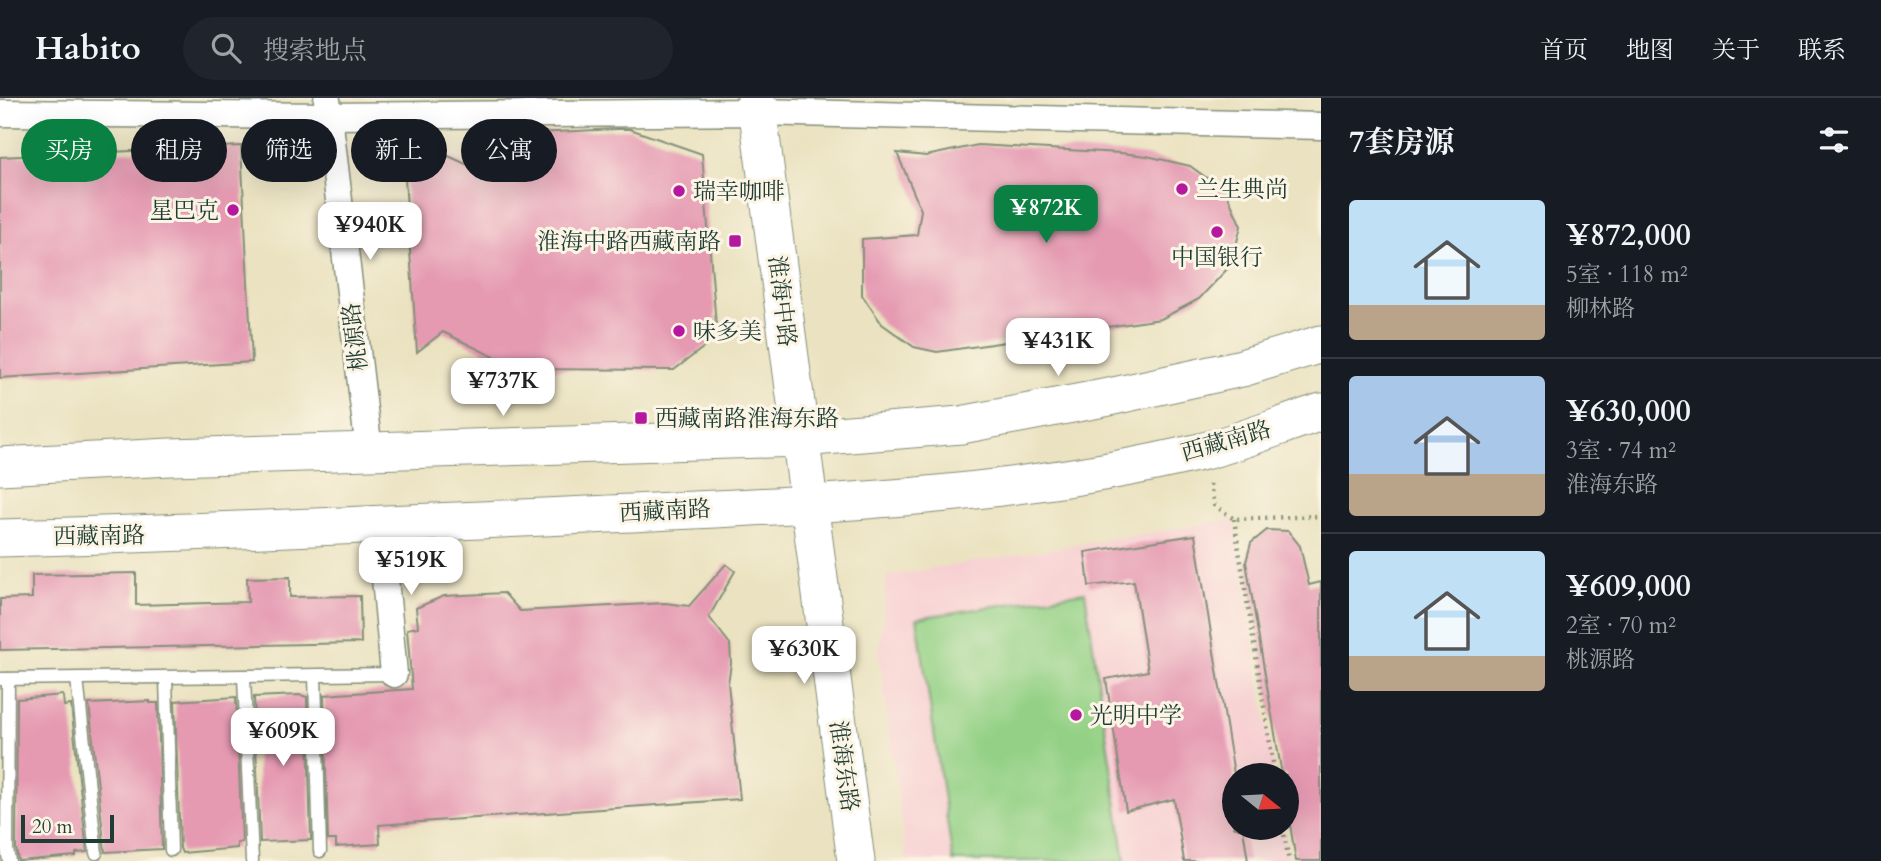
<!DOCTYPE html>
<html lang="zh">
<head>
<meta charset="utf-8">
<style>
	:root { --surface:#171b24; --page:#20242c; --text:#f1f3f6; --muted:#9ea1a6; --line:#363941; --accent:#0b8043 }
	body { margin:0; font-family:Cardo,"Noto Serif SC",serif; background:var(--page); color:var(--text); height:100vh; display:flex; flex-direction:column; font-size:26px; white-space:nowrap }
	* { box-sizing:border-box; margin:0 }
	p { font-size:23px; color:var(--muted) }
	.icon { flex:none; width:38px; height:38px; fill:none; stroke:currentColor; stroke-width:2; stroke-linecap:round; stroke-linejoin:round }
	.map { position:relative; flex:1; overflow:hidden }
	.panel { display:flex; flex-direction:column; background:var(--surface); width:560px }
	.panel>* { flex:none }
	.top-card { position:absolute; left:21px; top:21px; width:665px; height:63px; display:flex; gap:14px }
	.needle { width:46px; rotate:108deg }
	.fabs { position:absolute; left:1222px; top:665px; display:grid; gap:14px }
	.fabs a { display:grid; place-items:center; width:77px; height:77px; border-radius:50%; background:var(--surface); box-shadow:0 7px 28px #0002; font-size:35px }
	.scale { position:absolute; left:21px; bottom:18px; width:93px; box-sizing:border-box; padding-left:7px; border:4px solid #1f3d34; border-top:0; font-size:19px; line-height:24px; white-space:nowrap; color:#1f3d34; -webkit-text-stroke:5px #fcf5e5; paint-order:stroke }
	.price { position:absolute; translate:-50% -60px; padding:0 16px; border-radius:14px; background:#fff; color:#222; font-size:23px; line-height:46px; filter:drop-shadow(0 2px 4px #0008) }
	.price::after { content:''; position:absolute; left:50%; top:42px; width:21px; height:16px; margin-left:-10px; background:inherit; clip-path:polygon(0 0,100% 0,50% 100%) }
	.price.active { background:var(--accent); color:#fff }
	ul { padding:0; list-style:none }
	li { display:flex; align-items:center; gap:21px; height:175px; padding:0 28px }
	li+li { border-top:2px solid var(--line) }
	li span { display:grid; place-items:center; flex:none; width:196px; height:140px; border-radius:7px; color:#555 }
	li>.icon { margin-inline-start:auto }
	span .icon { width:84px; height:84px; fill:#fffc; stroke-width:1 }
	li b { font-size:30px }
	h2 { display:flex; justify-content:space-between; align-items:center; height:84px; padding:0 28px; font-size:30px }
	.chip { padding:0 24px; border-radius:32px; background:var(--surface); box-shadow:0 7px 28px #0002; font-size:24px; line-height:63px }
	.chip.active { background:var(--accent); color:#fff }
	header { display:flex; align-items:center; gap:42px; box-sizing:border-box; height:98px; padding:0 35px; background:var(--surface); border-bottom:2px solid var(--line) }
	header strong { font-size:33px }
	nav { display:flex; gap:38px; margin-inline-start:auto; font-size:24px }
	.search { width:490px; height:63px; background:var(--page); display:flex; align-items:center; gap:18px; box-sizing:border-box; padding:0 24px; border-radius:38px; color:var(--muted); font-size:26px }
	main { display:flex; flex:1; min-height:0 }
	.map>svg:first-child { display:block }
	.built { fill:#f7cfd2 }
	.green { fill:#94d186; stroke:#5a875d; stroke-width:2 }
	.building { fill:#e59ab2 }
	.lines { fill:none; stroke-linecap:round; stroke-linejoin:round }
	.lane-casing { stroke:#84907a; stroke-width:15 }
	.street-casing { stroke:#84907a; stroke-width:29 }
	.secondary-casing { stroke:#84907a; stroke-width:39 }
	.path { stroke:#84907a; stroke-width:4.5; stroke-dasharray:2 5; stroke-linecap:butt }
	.lane { stroke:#fff; stroke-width:12 }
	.street { stroke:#fff; stroke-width:26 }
	.secondary { stroke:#fff; stroke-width:37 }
	.poi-dot { fill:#b5179e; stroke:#fcf5e5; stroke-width:2.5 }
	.labels { text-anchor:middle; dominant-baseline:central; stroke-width:6; stroke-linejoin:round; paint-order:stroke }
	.poi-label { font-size:23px; fill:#1f3d34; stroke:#fcf5e5; text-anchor:start }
	.street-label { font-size:23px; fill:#1f3d34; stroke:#fcf5e5 }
</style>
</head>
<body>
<header>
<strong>Habito</strong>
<div class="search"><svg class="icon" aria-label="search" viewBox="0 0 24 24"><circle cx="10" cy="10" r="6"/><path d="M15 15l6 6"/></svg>搜索地点</div>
<nav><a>首页</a><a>地图</a><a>关于</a><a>联系</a></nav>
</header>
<main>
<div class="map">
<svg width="1321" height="763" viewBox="0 0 1321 763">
	<rect width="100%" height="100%" fill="#fcf5e5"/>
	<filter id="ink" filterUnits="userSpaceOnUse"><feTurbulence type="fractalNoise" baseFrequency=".0143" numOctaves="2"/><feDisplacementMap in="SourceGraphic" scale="14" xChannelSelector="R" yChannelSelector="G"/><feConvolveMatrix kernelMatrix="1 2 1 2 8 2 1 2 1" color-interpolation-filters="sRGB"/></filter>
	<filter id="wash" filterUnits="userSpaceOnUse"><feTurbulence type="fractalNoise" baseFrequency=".00686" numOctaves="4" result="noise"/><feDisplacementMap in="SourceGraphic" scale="28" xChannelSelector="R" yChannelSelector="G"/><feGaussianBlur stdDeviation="1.57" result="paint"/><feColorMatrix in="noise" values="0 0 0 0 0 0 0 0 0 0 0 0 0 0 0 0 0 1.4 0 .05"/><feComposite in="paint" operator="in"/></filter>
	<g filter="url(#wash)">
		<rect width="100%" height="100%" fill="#eae2c0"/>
		<path class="built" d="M1234 421 1275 677H1234V730H1283L1289 763H907L879 557 887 478Z"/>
		<path class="green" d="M1085 494 1125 763H953L917 520Z"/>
		<g id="blocks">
			<g class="building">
				<path d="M617 31H630L702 56 717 239 674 272 519 271 443 234 417 254 402 37 468 67 536 35Z"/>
				<path d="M978 47 1121 55 1147 58 1190 68 1226 94 1241 128 1231 167 1199 201 1161 221 937 254 914 249 882 226 862 197V141L917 137 921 112 897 55 926 58Z"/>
				<path d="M241 48 252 264 0 280V59Z"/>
				<path d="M1267 432 1288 433 1300 448 1309 487 1321 484V763H1296L1286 702V677H1282L1246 464 1251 445Z"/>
				<path d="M1195 437 1234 676V730H1243L1248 763H1184L1174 701 1126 713 1106 581 1148 573 1134 483 1089 488 1085 454Z"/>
				<path d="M726 466 735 473 709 519 730 546 731 566 728 585 740 701 379 727 380 746 336 749V742H328L324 597 412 591 407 531 418 529 416 510 444 498 504 495 520 513 665 505 689 508Z"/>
				<path d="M136 475V507L248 504 247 480 290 479V499L360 498 361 545 0 552V501L32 500V477Z"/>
				<path d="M63 597 64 608 71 607 87 754 76 755V758L18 763 16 750 17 601Z"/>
				<path d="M300 597 307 599 311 742 260 744 254 599Z"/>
				<path d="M236 599 242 744 237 745V750L182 755 180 750 175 603Z"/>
				<path d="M150 603V605H158L162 751 105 754 89 606Z"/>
			</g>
		</g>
	</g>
	<g filter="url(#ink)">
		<use href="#blocks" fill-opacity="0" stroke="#84907a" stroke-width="2"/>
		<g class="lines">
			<defs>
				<g id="lane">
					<path d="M315 578 320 753"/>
					<path d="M244 579 252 763"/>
					<path d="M166 580 171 752"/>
					<path d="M0 581 394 576"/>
					<path d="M8 581 7 751 9 763"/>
					<path d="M77 581 96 755"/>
				</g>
				<g id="street">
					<path d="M327 2 369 353"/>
					<path d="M0 15 328 18 758 14 1321 28"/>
					<path d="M380 427 394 576"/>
				</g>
				<g id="secondary">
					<path d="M756 0 856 763"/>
					<path d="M0 368 170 359 800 340 961 327 1109 299 1242 270 1321 246"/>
					<path d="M0 440C196 435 392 426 588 417 793 407 1000 402 1200 354 1241 344 1281 327 1321 314"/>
				</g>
			</defs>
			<use href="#lane" class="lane-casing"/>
			<use href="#street" class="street-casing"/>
			<use href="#secondary" class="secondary-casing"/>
			<g class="path">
				<path d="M1210 386 1214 407 1234 421 1321 418"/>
				<path d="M1234 421 1275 677"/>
				<path d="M1283 730 1289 763"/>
			</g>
			<use href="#lane" class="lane"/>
			<use href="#street" class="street"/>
			<use href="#secondary" class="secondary"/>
		</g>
	</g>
	<g class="poi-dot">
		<circle cx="1182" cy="91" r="7"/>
		<circle cx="679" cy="93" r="7"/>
		<circle cx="233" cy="112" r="7"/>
		<circle cx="1217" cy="134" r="7"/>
		<rect x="728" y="136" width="14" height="14" rx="3.5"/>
		<circle cx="679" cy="233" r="7"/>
		<rect x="634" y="313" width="14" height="14" rx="3.5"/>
		<circle cx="1076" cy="617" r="7"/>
	</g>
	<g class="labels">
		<g class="poi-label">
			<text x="1196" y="91">兰生典尚</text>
			<text x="693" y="93">瑞幸咖啡</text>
			<text x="219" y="112" text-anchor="end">星巴克</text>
			<text x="721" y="143" text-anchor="end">淮海中路西藏南路</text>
			<text x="1217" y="159" text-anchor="middle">中国银行</text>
			<text x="693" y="233">味多美</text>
			<text x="655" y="320">西藏南路淮海东路</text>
			<text x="1090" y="617">光明中学</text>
		</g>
		<g class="street-label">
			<text transform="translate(782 203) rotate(83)">淮海中路</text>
			<text transform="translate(355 239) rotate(-97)">桃源路</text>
			<text transform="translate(1226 343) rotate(-16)">西藏南路</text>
			<text transform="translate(665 413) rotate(-3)">西藏南路</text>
			<text transform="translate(99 438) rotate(-1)">西藏南路</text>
			<text transform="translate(844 668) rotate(82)">淮海东路</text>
		</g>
	</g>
</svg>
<div class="fabs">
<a><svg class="needle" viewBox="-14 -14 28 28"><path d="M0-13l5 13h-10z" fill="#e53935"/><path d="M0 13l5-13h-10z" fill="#9ea1a6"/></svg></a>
</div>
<div class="scale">20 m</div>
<b class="price active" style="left:1046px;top:147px">¥872K</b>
<b class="price" style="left:370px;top:164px">¥940K</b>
<b class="price" style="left:1058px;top:280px">¥431K</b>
<b class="price" style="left:503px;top:320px">¥737K</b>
<b class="price" style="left:411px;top:499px">¥519K</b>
<b class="price" style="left:804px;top:588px">¥630K</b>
<b class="price" style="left:283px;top:670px">¥609K</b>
<div class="top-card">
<a class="chip active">买房</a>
<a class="chip">租房</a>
<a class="chip">筛选</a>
<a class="chip">新上</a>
<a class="chip">公寓</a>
</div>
</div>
<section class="panel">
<h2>7套房源<svg class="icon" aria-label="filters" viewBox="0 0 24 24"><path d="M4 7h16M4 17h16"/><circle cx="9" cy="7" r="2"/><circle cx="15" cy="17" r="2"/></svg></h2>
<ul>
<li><span style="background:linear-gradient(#bfe0f5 75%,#b9a48a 0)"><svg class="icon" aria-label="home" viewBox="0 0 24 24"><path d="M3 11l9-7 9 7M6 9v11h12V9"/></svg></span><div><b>¥872,000</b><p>5室 · 118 m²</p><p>柳林路</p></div></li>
<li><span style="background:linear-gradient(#a9c7e8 70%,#b9a48a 0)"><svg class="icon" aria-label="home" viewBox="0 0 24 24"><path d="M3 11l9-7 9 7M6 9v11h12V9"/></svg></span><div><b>¥630,000</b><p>3室 · 74 m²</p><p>淮海东路</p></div></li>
<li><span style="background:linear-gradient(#bfe0f5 75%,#b9a48a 0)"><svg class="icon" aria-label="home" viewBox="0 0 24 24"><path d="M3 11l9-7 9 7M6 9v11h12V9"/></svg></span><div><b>¥609,000</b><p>2室 · 70 m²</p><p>桃源路</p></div></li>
</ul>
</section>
</main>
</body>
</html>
